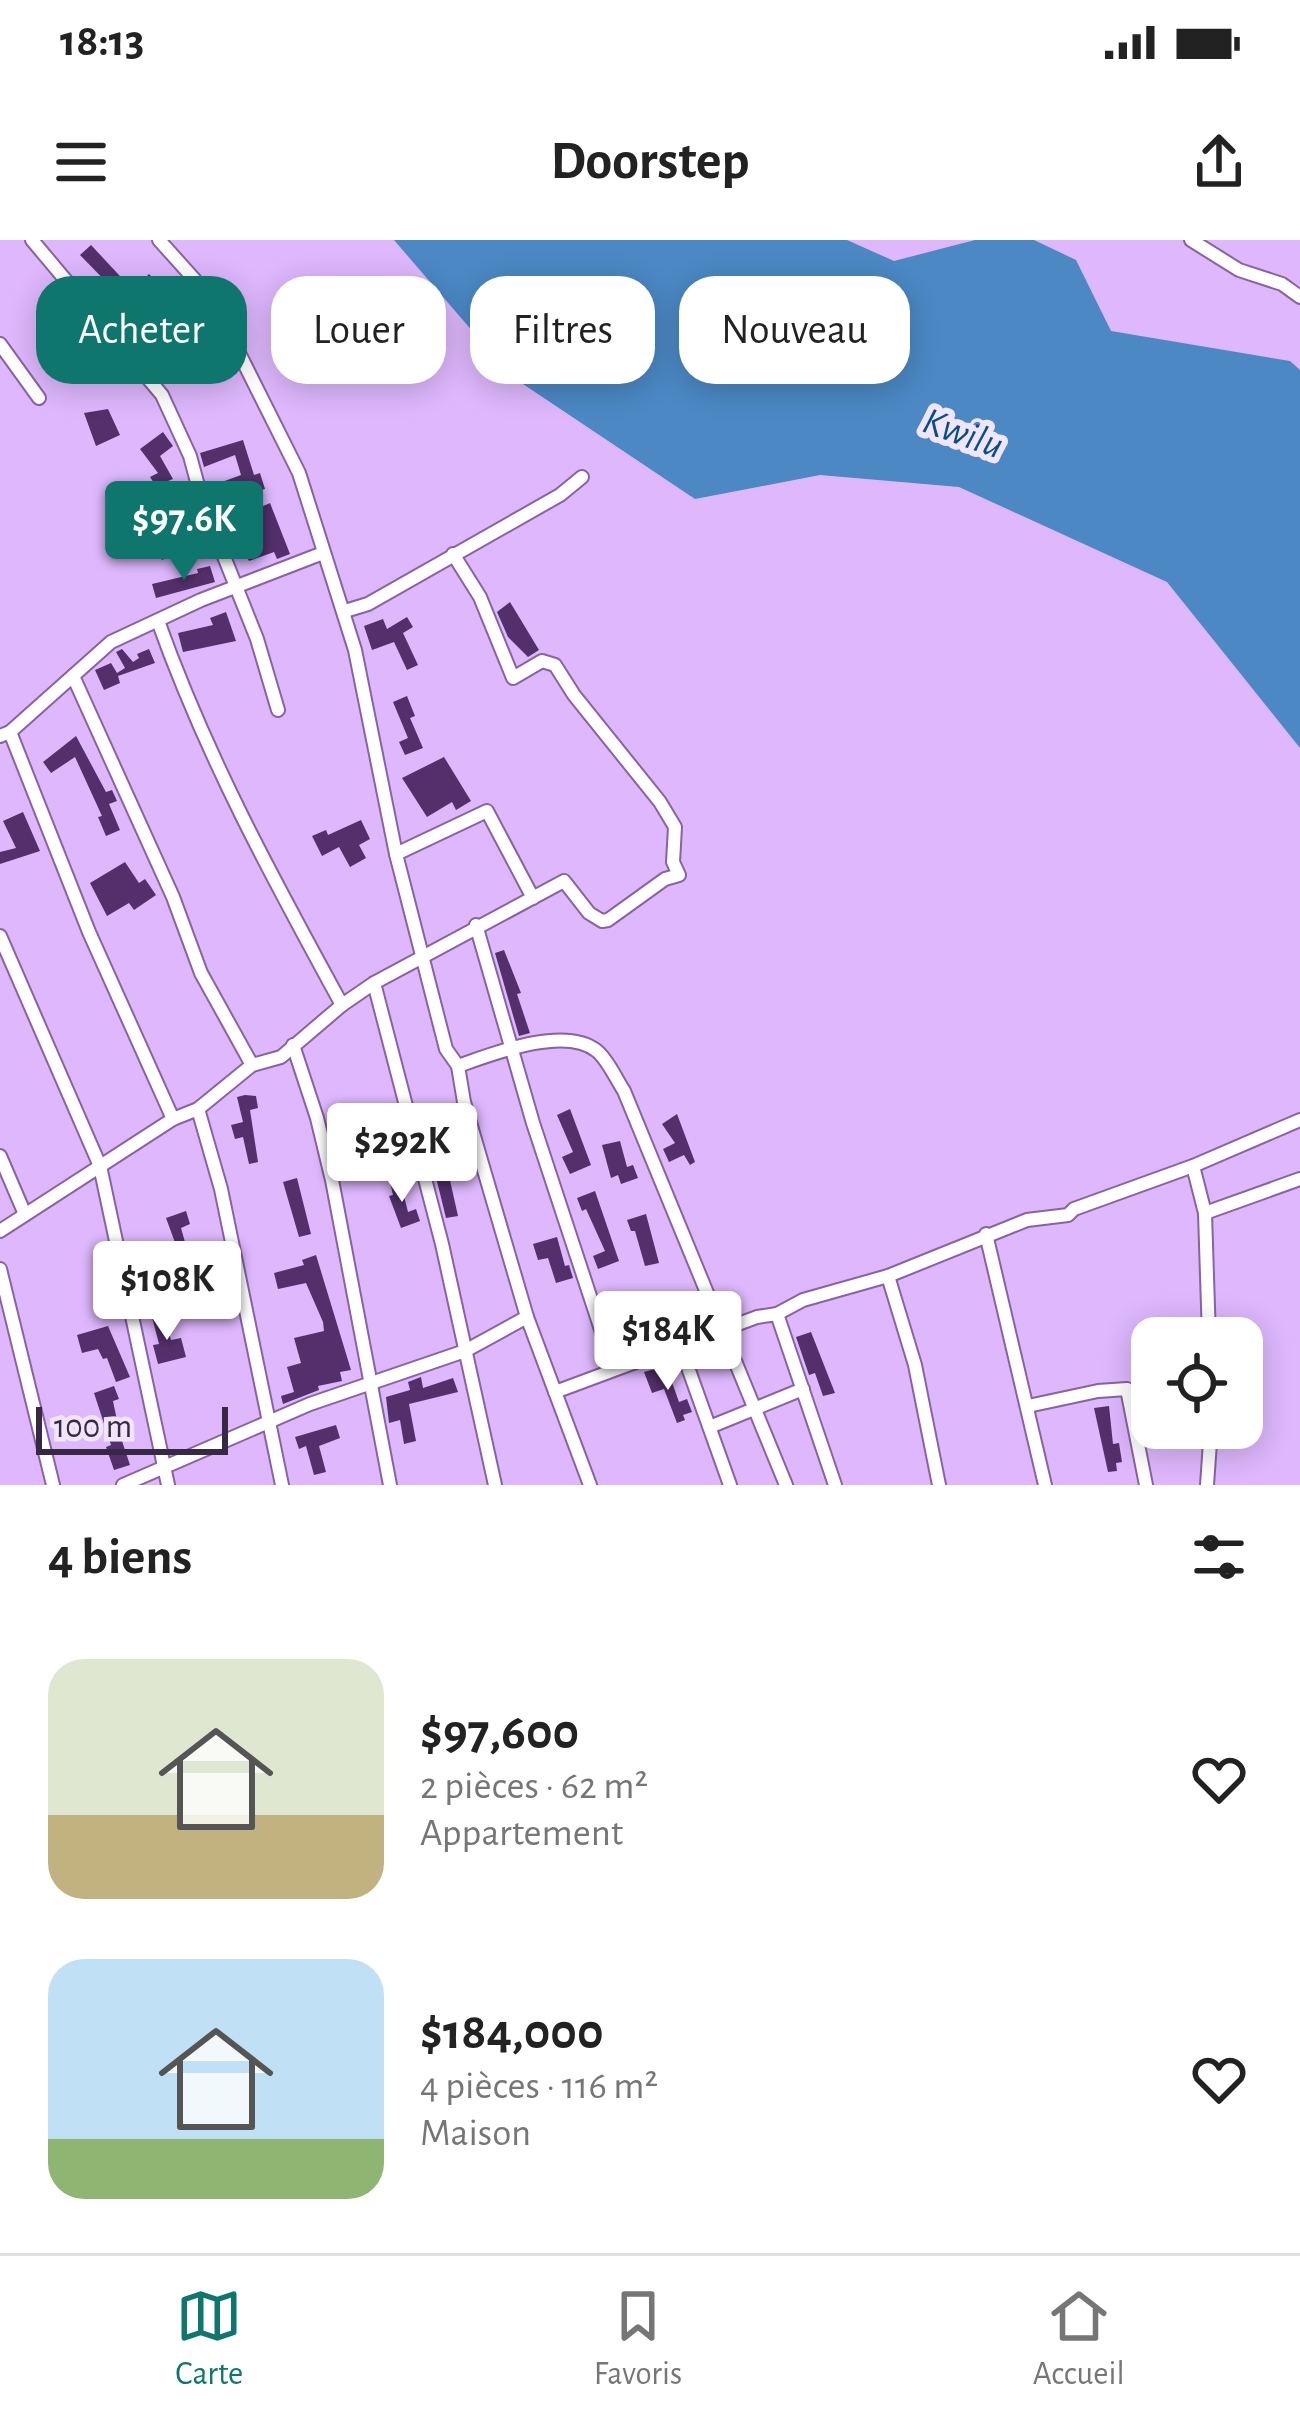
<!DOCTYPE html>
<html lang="fr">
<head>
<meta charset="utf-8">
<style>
	:root { --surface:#fff; --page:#f6f6f6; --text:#222; --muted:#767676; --line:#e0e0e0; --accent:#0f766e }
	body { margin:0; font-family:"Alegreya Sans",sans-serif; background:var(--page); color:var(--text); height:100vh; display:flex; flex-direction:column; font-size:45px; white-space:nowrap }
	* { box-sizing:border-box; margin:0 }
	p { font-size:39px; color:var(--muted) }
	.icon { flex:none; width:66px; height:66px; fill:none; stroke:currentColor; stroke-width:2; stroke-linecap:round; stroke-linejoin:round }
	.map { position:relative; height:1245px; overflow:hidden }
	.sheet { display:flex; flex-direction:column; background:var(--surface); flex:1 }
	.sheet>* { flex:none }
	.top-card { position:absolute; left:36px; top:36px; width:1230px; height:108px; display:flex; gap:24px }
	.fabs { position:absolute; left:1131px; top:1077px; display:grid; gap:24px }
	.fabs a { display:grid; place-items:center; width:132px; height:132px; border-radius:24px; background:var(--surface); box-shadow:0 6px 30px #0003; font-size:60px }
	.scale { position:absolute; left:36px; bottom:30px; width:192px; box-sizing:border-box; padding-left:12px; border:6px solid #372843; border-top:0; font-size:33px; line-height:42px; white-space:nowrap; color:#372843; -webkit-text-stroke:9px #f0e5fa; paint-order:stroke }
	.price { position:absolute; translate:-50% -102px; padding:0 27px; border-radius:12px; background:#fff; color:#222; font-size:39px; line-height:78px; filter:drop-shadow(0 3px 6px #0008) }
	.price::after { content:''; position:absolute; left:50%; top:72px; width:36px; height:27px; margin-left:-18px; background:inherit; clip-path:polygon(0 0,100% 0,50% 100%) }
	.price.selected { background:var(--accent); color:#fff }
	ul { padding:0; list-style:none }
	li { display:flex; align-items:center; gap:36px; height:300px; padding:0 48px }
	li span { display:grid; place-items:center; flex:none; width:336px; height:240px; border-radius:36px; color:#555 }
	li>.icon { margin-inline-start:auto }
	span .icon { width:144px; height:144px; fill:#fffc; stroke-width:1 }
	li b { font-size:51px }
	h2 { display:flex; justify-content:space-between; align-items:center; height:144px; padding:0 48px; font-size:51px }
	.chip { padding:0 42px; border-radius:36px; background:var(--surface); box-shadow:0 6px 30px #0003; font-size:42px; line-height:108px }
	.chip.selected { background:var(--accent); color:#fff }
	.status { display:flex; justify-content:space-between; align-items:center; height:84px; padding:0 60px; background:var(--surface); direction:ltr }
	.status svg { height:33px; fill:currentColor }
	header { display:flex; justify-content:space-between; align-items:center; height:156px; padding:0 48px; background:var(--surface); font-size:54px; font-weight:700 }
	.tabs { display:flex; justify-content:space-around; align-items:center; height:168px; border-top:3px solid var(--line); background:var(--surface); font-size:33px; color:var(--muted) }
	.tabs a { display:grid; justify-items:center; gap:6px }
	.tabs .selected { color:var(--accent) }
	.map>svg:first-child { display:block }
	.water { fill:#4b88c4 }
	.building { fill:#53306b }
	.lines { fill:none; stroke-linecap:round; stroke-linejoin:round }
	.street-casing { stroke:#8863a3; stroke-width:16 }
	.street { stroke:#fff; stroke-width:12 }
	.labels { text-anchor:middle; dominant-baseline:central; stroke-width:12; stroke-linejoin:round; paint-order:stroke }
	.water-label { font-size:39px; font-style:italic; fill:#064e87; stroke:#f0e5fa }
</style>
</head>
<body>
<div class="status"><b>18:13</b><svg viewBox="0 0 49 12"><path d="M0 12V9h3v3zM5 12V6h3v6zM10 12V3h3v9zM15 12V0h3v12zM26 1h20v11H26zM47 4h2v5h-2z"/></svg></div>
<header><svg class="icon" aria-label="menu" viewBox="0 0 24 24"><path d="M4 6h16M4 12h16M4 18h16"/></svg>Doorstep<svg class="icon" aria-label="share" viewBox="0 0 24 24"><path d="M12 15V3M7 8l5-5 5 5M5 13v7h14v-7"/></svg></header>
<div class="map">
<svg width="1300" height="1245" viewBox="0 0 1300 1245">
	<rect width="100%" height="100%" fill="#deb7fd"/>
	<path class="water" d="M394 0H847L894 21 975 0H1034L1076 20 1111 91 1290 121 1300 130V508L1167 342 959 247 820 235 695 259 511 136Z"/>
	<g class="building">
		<path d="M91 5 132 49 122 58 80 15Z"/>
		<path d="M149 34 162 47 167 42 176 52 171 56 198 92 194 95 209 119 197 126 184 104 151 124 144 112 180 90 169 76 172 74 140 43Z"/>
		<path d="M108 169 120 195 96 206 84 173Z"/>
		<path d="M163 192 173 206 160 216 173 239 156 246 150 237 158 233 140 209Z"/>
		<path d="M243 200 254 235 260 233 265 249 225 262 219 243 241 235 235 215 204 227 200 213Z"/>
		<path d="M181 255 185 265 157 277 167 297 195 285 204 306 190 312 188 308 162 320 146 286 142 288 135 279 156 264Z"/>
		<path d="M270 263 290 314 277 319 274 312 249 321 230 281Z"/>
		<path d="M210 326 215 342 156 358 152 344 198 333 197 329Z"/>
		<path d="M510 362 539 410 528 417 508 397 497 372Z"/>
		<path d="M226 372 236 401 183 412 178 393 213 385 210 378Z"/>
		<path d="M407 377 413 387 403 393 418 425 407 430 394 402 372 410 364 386 383 379 387 389Z"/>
		<path d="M122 409 133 422 139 418 137 414 149 409 155 423 118 436 120 443 104 450 95 430 111 423 117 433 125 428 116 412Z"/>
		<path d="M407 456 415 476 410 478 423 508 405 515 399 502 408 498 393 462Z"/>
		<path d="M76 496 106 552 112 550 117 561 109 564 120 590 106 596 98 577 102 576 75 517 51 533 43 522Z"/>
		<path d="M444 517 471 561 456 570 452 562 427 577 402 538Z"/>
		<path d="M23 572 40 611 0 624V612L16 608 3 581Z"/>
		<path d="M361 580 370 599 359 605 366 618 350 627 339 607 322 616 312 596 326 590 328 595Z"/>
		<path d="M125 622 139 643 145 639 156 655 134 670 129 663 107 676 90 643Z"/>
		<path d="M504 710 521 753 517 754 530 793 519 796 495 713Z"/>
		<path d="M245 855 256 856 258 868 250 870 258 922 249 924 243 897 235 899 231 885 243 882 237 857Z"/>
		<path d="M570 869 591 925 570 934 562 917 573 912 557 875Z"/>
		<path d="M677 874 695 922 690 925 684 915 669 922 663 909 675 903 662 884Z"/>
		<path d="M620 901 627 927 633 925 638 938 621 944 618 935 611 938 602 905Z"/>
		<path d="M445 918 458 976 446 978 432 921Z"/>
		<path d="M399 936 408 972 416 969 420 981 401 988 389 956 393 955 389 938Z"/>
		<path d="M297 938 311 994 299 997 283 942Z"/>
		<path d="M595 951 619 1021 598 1029 593 1016 605 1011 586 969 582 971 577 958Z"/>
		<path d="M186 971 190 984 181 988 192 1027 177 1031 171 1009 177 1008 166 978Z"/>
		<path d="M646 974 659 1023 645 1026 635 991H631L627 980Z"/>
		<path d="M557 997 565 1026 569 1025 573 1038 556 1043 548 1018 538 1020 533 1004Z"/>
		<path d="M316 1015 351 1130 340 1132 342 1141 318 1146 319 1150 283 1164 281 1156 294 1152 287 1127 301 1123 294 1098 324 1091 323 1082 306 1043 278 1049 274 1033 304 1025 302 1020Z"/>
		<path d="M698 1058 704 1072 658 1093 652 1077Z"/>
		<path d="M164 1074 171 1100 181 1098 186 1117 158 1124 153 1105 159 1104 152 1077Z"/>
		<path d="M108 1086 130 1137 116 1142 107 1118 103 1119 98 1109 82 1113 77 1095Z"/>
		<path d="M811 1092 835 1153 823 1156 815 1133 809 1135 796 1097Z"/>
		<path d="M655 1129 657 1134 668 1131 679 1162 687 1159 692 1172 683 1175 685 1180 677 1183 664 1149 652 1153 644 1132Z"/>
		<path d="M421 1137 423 1148 453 1138 458 1152 409 1164 416 1201 404 1204 400 1180 389 1183 386 1157 410 1150 408 1142Z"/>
		<path d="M114 1146 119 1159 113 1161 120 1195 130 1225 114 1230 106 1207 111 1205 94 1153Z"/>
		<path d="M1109 1166 1113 1204 1119 1203 1122 1222 1116 1223 1117 1231 1108 1232 1094 1168Z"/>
		<path d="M336 1185 340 1198 319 1206 326 1232 314 1235 306 1206 299 1209 295 1197Z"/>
	</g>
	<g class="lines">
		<defs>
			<g id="street">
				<path d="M32 0 162 155 190 216 203 264 257 399 278 470"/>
				<path d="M159 0 195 40 224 83 299 233 355 410 396 614 446 809 458 826 464 862 527 1077 590 1245"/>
				<path d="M1191 0 1239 30 1282 44 1300 57"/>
				<path d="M0 104 39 158"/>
				<path d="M345 371 368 364 560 255 582 237"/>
				<path d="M158 381C207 518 272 637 342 765"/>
				<path d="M73 436 173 657 201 733 252 825"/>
				<path d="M10 492 89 692 173 879"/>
				<path d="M0 496 10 492 111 402 201 360 323 313"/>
				<path d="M396 614 487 571 533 658"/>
				<path d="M476 685 533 883 614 1129"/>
				<path d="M0 696 100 926 168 1245"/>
				<path d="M374 743 442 1004 495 1245"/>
				<path d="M293 805 317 878 332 940 390 1245"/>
				<path d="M458 826C492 814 565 785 597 811 608 820 616 839 624 851L786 1245"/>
				<path d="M198 869 221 949 282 1245"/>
				<path d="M0 916 24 972"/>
				<path d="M1193 926 1205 973 1209 1098"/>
				<path d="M1205 973 1300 939"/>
				<path d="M0 991 173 879 198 869 252 825 281 817 342 765 374 743 564 641 589 673 602 681 608 680 665 639 679 635 673 622 675 587 660 562 574 455 555 425 542 421 513 438 480 357 453 314"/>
				<path d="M986 994 1045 1245"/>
				<path d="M0 1029 53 1245"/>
				<path d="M888 1036 915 1125 939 1245"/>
				<path d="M777 1074 835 1245"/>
				<path d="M681 1108 730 1245"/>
				<path d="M555 1152 757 1077 777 1074 803 1060 888 1036 1027 980 1068 975 1074 969 1193 926 1300 880"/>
				<path d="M1028 1166 1098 1151 1127 1149 1146 1245"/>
				<path d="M712 1186 803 1149"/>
				<path d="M123 1245 310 1164 465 1111 527 1077"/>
				<path d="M1207 1245 1211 1188"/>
			</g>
		</defs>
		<use href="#street" class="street-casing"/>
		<use href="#street" class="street"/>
	</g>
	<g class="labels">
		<g class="water-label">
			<text transform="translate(963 194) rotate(20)">Kwilu</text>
		</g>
	</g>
</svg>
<div class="fabs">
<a><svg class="icon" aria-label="locate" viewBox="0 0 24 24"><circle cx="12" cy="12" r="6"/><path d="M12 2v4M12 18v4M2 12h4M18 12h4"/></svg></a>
</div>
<div class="scale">100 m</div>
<b class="price selected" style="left:184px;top:343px">$97.6K</b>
<b class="price" style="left:402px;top:965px">$292K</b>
<b class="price" style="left:167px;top:1103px">$108K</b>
<b class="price" style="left:668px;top:1153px">$184K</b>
<div class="top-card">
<a class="chip selected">Acheter</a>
<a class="chip">Louer</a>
<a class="chip">Filtres</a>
<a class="chip">Nouveau</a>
</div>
</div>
<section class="sheet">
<h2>4 biens<svg class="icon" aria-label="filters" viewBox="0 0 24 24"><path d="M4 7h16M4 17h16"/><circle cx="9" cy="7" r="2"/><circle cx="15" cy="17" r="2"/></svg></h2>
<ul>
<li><span style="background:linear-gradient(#dfe7d0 65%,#c2b280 0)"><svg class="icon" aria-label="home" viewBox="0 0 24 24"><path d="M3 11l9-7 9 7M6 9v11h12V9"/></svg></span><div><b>$97,600</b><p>2 pièces · 62 m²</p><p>Appartement</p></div><svg class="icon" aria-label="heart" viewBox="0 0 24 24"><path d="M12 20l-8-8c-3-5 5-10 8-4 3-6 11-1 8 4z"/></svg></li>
<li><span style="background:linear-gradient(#bfe0f5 75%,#8fb573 0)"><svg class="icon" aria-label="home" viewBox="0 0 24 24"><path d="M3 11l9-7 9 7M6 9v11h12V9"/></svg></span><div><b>$184,000</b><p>4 pièces · 116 m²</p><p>Maison</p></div><svg class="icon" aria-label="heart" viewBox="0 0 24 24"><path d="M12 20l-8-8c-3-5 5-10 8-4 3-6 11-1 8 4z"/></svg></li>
</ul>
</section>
<nav class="tabs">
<a class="selected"><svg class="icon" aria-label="map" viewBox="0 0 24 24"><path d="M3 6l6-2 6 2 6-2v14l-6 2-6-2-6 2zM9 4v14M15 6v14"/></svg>Carte</a>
<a><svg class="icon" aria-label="saved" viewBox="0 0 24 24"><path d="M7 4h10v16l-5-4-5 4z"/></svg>Favoris</a>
<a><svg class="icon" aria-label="home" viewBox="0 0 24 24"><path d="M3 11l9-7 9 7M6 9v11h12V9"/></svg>Accueil</a>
</nav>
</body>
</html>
